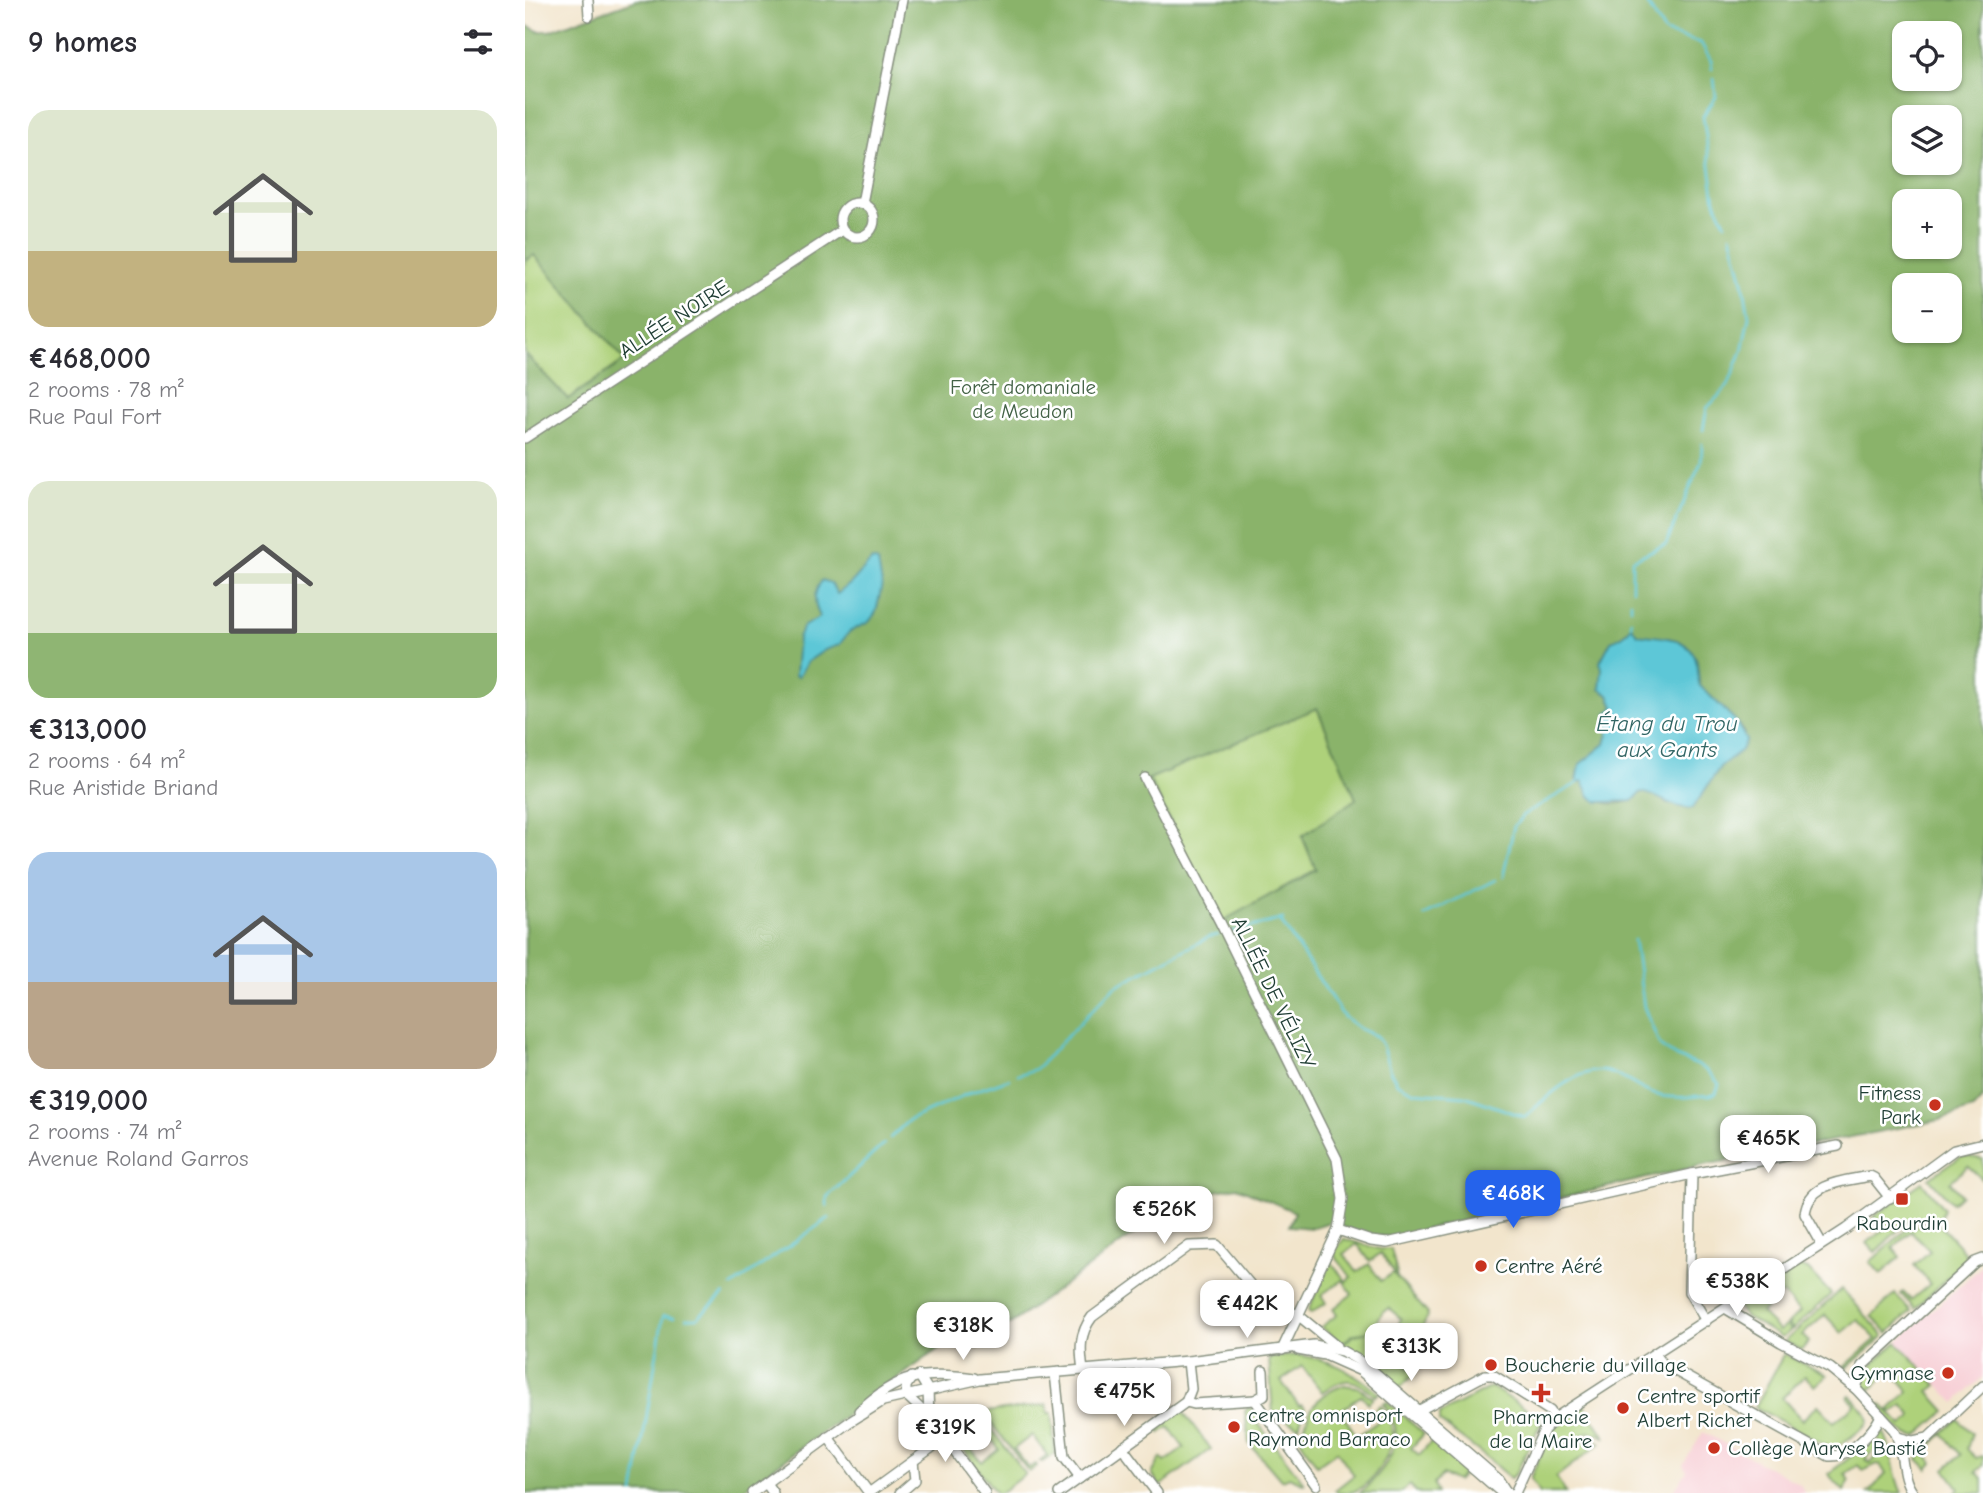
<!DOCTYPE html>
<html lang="en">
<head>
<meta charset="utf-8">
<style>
	:root { --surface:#fff; --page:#f7f7f7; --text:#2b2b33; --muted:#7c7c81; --accent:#2563eb }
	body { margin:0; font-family:"Comic Neue",sans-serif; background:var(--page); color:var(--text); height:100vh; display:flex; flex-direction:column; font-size:26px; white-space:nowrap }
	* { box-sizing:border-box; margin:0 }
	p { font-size:23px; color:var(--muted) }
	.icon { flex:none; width:38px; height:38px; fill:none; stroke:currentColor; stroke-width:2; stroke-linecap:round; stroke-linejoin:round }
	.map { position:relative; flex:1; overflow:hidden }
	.details { display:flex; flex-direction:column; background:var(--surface); width:525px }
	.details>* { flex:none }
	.tools { position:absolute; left:1367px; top:21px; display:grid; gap:14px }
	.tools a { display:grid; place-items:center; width:70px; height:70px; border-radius:14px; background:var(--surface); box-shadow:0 2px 5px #0004; font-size:35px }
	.price { position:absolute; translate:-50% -60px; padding:0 16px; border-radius:14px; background:#fff; color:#222; font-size:23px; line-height:46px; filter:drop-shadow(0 2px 4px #0008) }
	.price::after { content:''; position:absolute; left:50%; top:42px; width:21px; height:16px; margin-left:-10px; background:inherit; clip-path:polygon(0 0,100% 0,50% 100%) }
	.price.selected { background:var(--accent); color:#fff }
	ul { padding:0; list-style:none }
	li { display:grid; align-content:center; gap:14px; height:371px; padding:0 28px }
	li span { display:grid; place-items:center; height:217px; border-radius:21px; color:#555 }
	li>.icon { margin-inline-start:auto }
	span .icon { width:126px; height:126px; fill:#fffc; stroke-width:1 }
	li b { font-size:30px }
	h2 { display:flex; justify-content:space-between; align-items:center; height:84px; padding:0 28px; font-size:30px }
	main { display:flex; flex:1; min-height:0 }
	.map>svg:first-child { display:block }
	.built { fill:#f7cfd5 }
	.green { fill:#aed17a; stroke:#668757; stroke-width:2; fill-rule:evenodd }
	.forest { fill:#8ab36a; stroke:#54784f; stroke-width:2; fill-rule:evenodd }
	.water { fill:#5dc7d7; stroke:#3e8286; stroke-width:2 }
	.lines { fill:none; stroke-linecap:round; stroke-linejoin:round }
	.stream { stroke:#5dc7d7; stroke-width:2.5 }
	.minor-casing { stroke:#889180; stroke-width:12 }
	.minor { stroke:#fff; stroke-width:9 }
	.poi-dot { fill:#c8321e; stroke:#fff; stroke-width:2.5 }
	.labels { text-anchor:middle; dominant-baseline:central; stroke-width:5; stroke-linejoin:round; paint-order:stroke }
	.street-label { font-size:21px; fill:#1f3d34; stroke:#fff }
	.park-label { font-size:21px; fill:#436246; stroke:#fff }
	.poi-label { font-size:21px; fill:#1f3d34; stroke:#fff; text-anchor:start }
	.water-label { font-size:23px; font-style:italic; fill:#326665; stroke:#fff }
</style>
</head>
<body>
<main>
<section class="details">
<h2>9 homes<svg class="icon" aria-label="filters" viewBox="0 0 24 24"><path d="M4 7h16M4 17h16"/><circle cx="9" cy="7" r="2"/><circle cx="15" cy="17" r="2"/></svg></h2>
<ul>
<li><span style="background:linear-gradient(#dfe7d0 65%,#c2b280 0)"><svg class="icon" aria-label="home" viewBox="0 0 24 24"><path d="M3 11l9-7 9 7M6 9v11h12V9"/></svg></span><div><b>€468,000</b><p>2 rooms · 78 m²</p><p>Rue Paul Fort</p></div></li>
<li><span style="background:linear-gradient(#dfe7d0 70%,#8fb573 0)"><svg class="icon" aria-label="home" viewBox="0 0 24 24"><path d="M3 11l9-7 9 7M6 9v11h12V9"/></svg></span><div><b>€313,000</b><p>2 rooms · 64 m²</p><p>Rue Aristide Briand</p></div></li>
<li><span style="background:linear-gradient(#a9c7e8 60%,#b9a48a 0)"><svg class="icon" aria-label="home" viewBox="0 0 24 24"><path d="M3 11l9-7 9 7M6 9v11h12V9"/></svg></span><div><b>€319,000</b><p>2 rooms · 74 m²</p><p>Avenue Roland Garros</p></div></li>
</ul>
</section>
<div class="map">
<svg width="1458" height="1493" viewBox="0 0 1458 1493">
	<rect width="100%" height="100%" fill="#fff"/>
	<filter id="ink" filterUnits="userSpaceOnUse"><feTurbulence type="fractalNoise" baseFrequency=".0143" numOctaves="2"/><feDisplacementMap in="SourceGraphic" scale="14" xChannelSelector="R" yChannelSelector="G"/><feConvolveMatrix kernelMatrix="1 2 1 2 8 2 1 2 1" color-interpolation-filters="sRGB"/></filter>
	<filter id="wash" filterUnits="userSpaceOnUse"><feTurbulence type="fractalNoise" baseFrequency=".00686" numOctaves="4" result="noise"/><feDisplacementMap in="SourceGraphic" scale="28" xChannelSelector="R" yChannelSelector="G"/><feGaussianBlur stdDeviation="1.57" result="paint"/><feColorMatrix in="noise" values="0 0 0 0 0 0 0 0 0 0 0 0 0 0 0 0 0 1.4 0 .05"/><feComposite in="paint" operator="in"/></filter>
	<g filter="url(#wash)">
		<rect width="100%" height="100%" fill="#f2e5cc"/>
		<g class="built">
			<path d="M1458 1265V1377L1430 1403 1373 1341Z"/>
			<path d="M1178 1432 1275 1484 1280 1493H1147L1162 1471 1158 1465Z"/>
		</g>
		<g class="green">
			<path d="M9 254 100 360 43 399 0 354V261Z"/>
			<path d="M792 708 832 800 777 836 791 869 696 923 623 779Z"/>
			<path d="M1437 1156 1458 1159V1180L1443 1166 1425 1182 1436 1195 1427 1203 1404 1178Z"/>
			<path d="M1397 1182 1419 1209 1415 1219 1383 1221 1350 1252 1342 1243 1359 1229 1348 1217Z"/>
			<path d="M1414 1224 1444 1257 1390 1309 1376 1294 1378 1292 1386 1300 1405 1284 1389 1265 1405 1251 1386 1231 1368 1248 1375 1257 1356 1274 1345 1262 1385 1226Z"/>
			<path d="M819 1239 854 1249H866L872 1274 870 1275 903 1314 882 1364 871 1355 864 1343 876 1319 864 1308 858 1311 846 1332 829 1334 817 1343 796 1327 812 1315 808 1309 827 1294 818 1280 796 1295 801 1303 786 1313 783 1311 805 1261 821 1281 826 1277 808 1253ZM832 1244 845 1261 856 1253 870 1274 868 1273 856 1281 844 1264 832 1272 819 1254Z"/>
			<path d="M1272 1265 1283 1269 1306 1294 1268 1329 1263 1324 1275 1312 1257 1293 1236 1313 1254 1331 1261 1325 1266 1330 1257 1338 1218 1315 1213 1307 1216 1302Z"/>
			<path d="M1317 1289 1359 1336 1321 1369 1318 1368 1351 1339 1333 1320 1317 1333 1300 1315 1277 1335 1284 1342 1276 1350 1260 1341Z"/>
			<path d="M1370 1294 1386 1311 1363 1333 1347 1316Z"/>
			<path d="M844 1332 863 1344 870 1356 890 1373 875 1388 817 1344 830 1335Z"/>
			<path d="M1372 1342 1412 1385 1404 1392 1421 1411 1392 1436C1375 1437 1364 1418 1353 1407L1356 1404 1377 1425 1386 1418 1387 1415 1378 1405 1368 1412 1364 1410 1384 1391 1366 1371 1343 1392 1338 1387C1339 1367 1359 1355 1372 1342Z"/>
			<path d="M1259 1354 1302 1375 1290 1386 1280 1376 1257 1398 1277 1420 1293 1405 1309 1422 1330 1405 1323 1397 1325 1395 1342 1414 1344 1421 1341 1426 1311 1448H1305L1230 1407Z"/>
			<path d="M770 1355C804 1358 828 1371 854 1393L850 1396C829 1377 821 1376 797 1392L777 1366 756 1381 774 1406 777 1405 780 1408 774 1427 748 1413 744 1358Z"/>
			<path d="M819 1385 832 1387 848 1398 843 1403 837 1395 815 1411 832 1436 855 1420 849 1411 855 1405C862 1413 866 1420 867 1431 869 1452 849 1482 830 1491 824 1493 818 1493 813 1493L810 1490 829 1475 812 1451 792 1465 776 1441C782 1412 788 1396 819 1385Z"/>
			<path d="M966 1387 1016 1418 1017 1421 991 1473 985 1479 966 1461 915 1422V1414Z"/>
			<path d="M862 1401 899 1434 886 1448 894 1455 907 1441 941 1471 932 1481 917 1475 909 1484 912 1493H891L885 1485 874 1493H835C862 1469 886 1436 858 1403Z"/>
			<path d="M522 1405 523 1413H527L530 1454 517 1462 515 1461 522 1455 507 1435 489 1449 504 1468 510 1464 512 1466 504 1472 463 1419 432 1440 416 1417Z"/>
			<path d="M1059 1405 1081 1438C1070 1431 1063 1430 1052 1438L1056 1444 1067 1438 1076 1443 1031 1477 1041 1493H1015L1005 1479 1026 1430Z"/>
			<path d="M724 1407 735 1417 732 1422 780 1484 764 1477 756 1480 724 1443 720 1411Z"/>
			<path d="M657 1411 686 1449 635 1486 627 1474 636 1458 640 1462 659 1448 644 1427 635 1433 632 1428Z"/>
			<path d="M1433 1419 1447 1433 1442 1449 1451 1458 1458 1456V1465L1451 1472 1458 1479V1493H1430L1434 1488 1420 1469 1436 1455 1418 1434 1399 1452 1408 1463 1403 1469 1393 1459 1403 1446Z"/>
			<path d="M463 1425 500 1474 475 1493H471L434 1443 446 1434 448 1438 441 1443 457 1462 474 1449 459 1430 452 1434 450 1432 457 1426Z"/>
			<path d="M1359 1433C1369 1451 1367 1474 1377 1493H1343L1361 1474 1356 1466 1352 1464 1338 1471 1333 1465 1320 1474 1325 1480 1319 1491 1303 1474 1348 1440 1352 1447 1341 1459 1345 1463 1357 1450 1353 1437Z"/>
		</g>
		<path class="forest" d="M111 0H1458V1098L1448 1109 1415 1120 1174 1166 867 1237C846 1237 826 1233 808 1221L786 1228 764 1226 770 1212 712 1187 660 1197 452 1348 440 1330 213 1493H0V354L43 399 100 360 9 255 0 261V25L13 31H24ZM1379 33H1424V79H1379ZM1379 117H1424V163H1379ZM1379 201H1424V247H1379ZM1379 285H1424V331H1379ZM1105 629C1126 646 1155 625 1171 659 1174 668 1172 677 1175 686L1210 720 1219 733 1210 752 1195 767 1168 808 1163 809 1140 802 1132 794 1116 792 1108 801C1088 805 1078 806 1062 792L1063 789 1058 781 1052 782 1055 764 1080 744 1083 734 1082 714 1089 707 1084 695 1075 689 1078 668 1075 662 1086 641 1093 639ZM792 708 831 799 777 836 791 870 696 922 624 779Z"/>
		<g class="water">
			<path d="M347 560 353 562 357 585 351 612 344 622 324 632 314 645 300 650 282 662 273 677 270 676 273 637 279 626 295 617C288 601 288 594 297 580L306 583 312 594 326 583Z"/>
			<path d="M1106 625 1112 634C1135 638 1166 634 1172 664 1174 671 1172 679 1175 686L1210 720 1221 739 1216 750 1195 767 1168 808C1149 810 1134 795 1116 792L1108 801 1073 802 1065 796 1058 781 1052 782 1055 764 1080 744 1083 734 1082 714 1089 707 1084 695 1075 689 1077 668 1075 662 1086 641C1093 639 1104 633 1106 625Z"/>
		</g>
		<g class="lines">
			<g class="stream">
				<path d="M1120 0 1140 33 1176 43 1186 61 1187 69"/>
				<path d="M1189 78 1191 97 1178 116 1190 201 1200 223"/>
				<path d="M1178 430 1182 408 1203 386 1217 351 1224 316 1218 281 1206 235"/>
				<path d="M1107 589V560L1141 544 1176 462 1177 444"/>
				<path d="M1106 608V602"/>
				<path d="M1106 625V620"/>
				<path d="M978 877 989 826 998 815 1053 783"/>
				<path d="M899 916 970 880"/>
				<path d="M755 920 819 1017 835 1029 851 1036 857 1045 865 1071 872 1083 890 1092 940 1096 1000 1117C1019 1099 1054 1065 1083 1072 1101 1076 1118 1094 1137 1096 1152 1099 1170 1096 1185 1095L1191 1093 1194 1084 1185 1073 1175 1066 1151 1057 1135 1046 1119 1007 1109 940"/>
				<path d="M707 932 758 919"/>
				<path d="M493 1075 511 1069 589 987 684 937 693 935"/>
				<path d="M365 1138 384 1120 444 1093 484 1079"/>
				<path d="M302 1206V1197L359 1144"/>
				<path d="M207 1286 304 1218"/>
				<path d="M161 1318H172L199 1294"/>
				<path d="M109 1493 138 1316 149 1317"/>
			</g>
		</g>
	</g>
	<g filter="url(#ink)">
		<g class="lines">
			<defs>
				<g id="minor">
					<path d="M63 0 64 16"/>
					<circle cx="332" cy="220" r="17"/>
					<path d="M337 203 377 0"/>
					<path d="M0 438 317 230"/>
					<path d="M620 778 695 922 812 1159 818 1199 813 1230 757 1350"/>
					<path d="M1167 1174 1164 1292 1181 1321"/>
					<path d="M813 1230 846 1241 862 1243 1167 1174 1313 1146"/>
					<path d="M1297 1244 1280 1214C1283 1182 1320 1181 1345 1176L1349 1178 1365 1198"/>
					<path d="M1200 1308 1256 1342 1305 1368 1331 1389 1369 1430C1380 1449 1374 1475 1388 1493"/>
					<path d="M773 1350 800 1355 836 1371 977 1493"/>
					<path d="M1130 1354 1138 1364 1304 1456C1324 1458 1348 1432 1356 1416"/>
					<path d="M558 1370C555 1350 554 1334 567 1317L664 1246 692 1245 733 1294 746 1304 773 1315 811 1346"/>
					<path d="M530 1373 539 1457 555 1478"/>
					<path d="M394 1375 403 1390 404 1417"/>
					<path d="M387 1377 381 1386V1395L404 1417 460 1493"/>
					<path d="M1331 1389 1337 1366 1450 1262 1458 1259"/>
					<path d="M730 1400 739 1395 738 1371"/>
					<path d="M661 1402 669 1404 730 1400 791 1485"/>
					<path d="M334 1411C372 1375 397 1371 449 1378"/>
					<path d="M891 1412 960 1375H968L1025 1411 1030 1418"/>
					<path d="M303 1437 344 1493 388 1461 390 1480 375 1493"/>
					<path d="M1373 1437 1388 1441 1403 1438 1458 1386"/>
					<path d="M597 1447 632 1493"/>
					<path d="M388 1461 420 1438"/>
					<path d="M241 1483 248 1493"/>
					<path d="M227 1493 323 1423 358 1401 455 1379 663 1361 789 1345 817 1351 840 1364 973 1479 982 1493"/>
					<path d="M534 1493 661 1402 666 1389 663 1361"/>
					<path d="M990 1493 1019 1430 1030 1418 1321 1229 1429 1150 1458 1143"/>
				</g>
			</defs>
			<use href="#minor" class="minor-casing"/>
			<use href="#minor" class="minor"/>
		</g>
	</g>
	<g class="poi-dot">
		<circle cx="1410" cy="1105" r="7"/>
		<rect x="1370" y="1192" width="14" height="14" rx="3.5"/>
		<circle cx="956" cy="1266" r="7"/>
		<circle cx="966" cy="1365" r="7"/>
		<circle cx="1423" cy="1373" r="7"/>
		<path d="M1012.5 1382.5h7v7h7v7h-7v7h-7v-7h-7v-7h7z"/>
		<circle cx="1098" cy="1408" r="7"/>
		<circle cx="709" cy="1427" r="7"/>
		<circle cx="1189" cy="1448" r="7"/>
	</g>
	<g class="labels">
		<g class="street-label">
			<text transform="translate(149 319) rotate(-33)">ALLÉE NOIRE</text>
			<text transform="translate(749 993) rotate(64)">ALLÉE DE VÉLIZY</text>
		</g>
		<g class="park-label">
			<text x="498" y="387">Forêt domaniale<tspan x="498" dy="24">de Meudon</tspan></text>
		</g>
		<g class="poi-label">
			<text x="1396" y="1093" text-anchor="end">Fitness<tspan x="1396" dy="24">Park</tspan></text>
			<text x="1377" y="1223" text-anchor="middle">Rabourdin</text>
			<text x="970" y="1266">Centre Aéré</text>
			<text x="980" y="1365">Boucherie du village</text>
			<text x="1409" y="1373" text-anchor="end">Gymnase</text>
			<text x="1112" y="1396">Centre sportif<tspan x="1112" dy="24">Albert Richet</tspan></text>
			<text x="723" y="1415">centre omnisport<tspan x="723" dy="24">Raymond Barraco</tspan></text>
			<text x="1016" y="1417" text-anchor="middle">Pharmacie<tspan x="1016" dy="24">de la Maire</tspan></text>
			<text x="1203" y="1448">Collège Maryse Bastié</text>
		</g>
		<g class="water-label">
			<text x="1142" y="723">Étang du Trou<tspan x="1142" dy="26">aux Gants</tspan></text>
		</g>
	</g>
</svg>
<div class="tools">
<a><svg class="icon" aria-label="locate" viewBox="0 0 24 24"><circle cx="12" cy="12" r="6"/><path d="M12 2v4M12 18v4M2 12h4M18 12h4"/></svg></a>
<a><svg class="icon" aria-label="layers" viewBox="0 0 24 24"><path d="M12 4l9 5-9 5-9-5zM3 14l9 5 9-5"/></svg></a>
<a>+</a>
<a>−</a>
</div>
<b class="price" style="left:1243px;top:1175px">€465K</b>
<b class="price selected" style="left:988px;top:1230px">€468K</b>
<b class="price" style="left:639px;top:1246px">€526K</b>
<b class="price" style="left:1212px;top:1318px">€538K</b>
<b class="price" style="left:722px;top:1340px">€442K</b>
<b class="price" style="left:438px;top:1362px">€318K</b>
<b class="price" style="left:886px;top:1383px">€313K</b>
<b class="price" style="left:599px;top:1428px">€475K</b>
<b class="price" style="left:420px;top:1464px">€319K</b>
</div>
</main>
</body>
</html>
